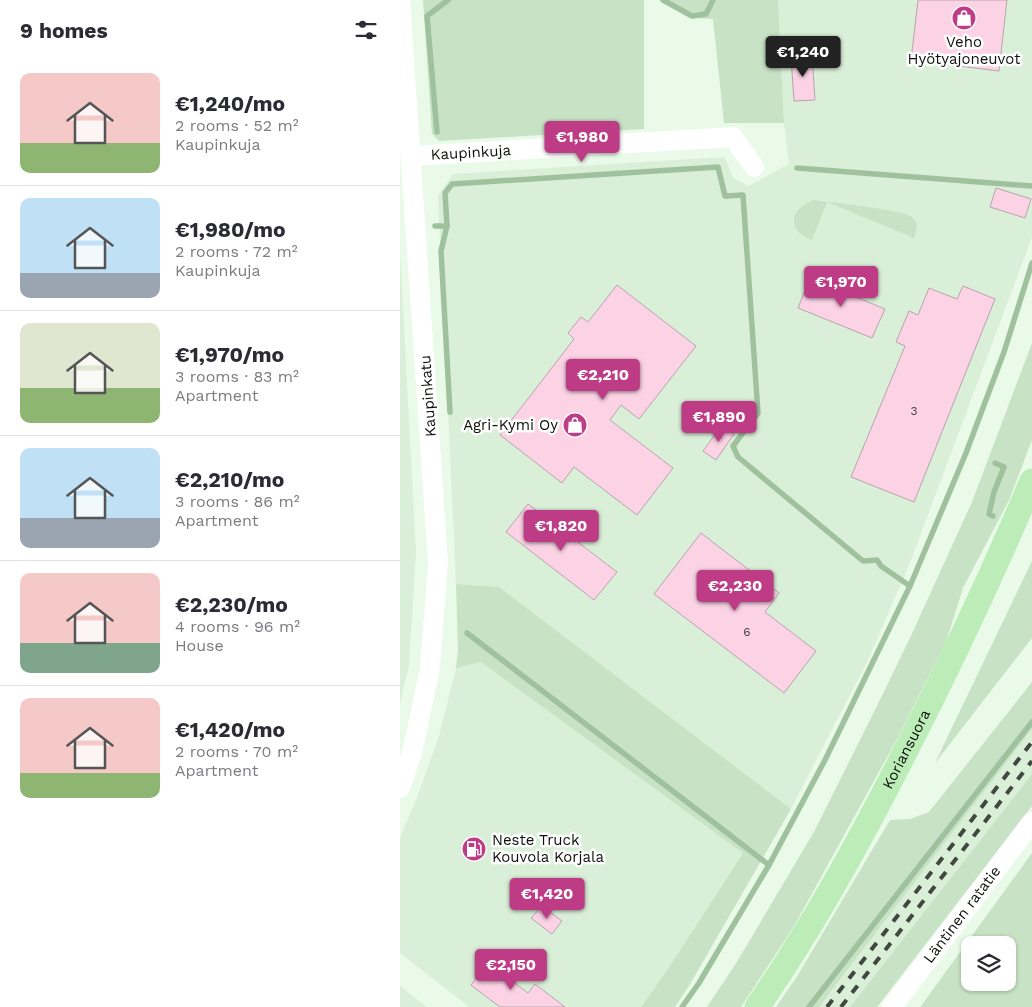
<!DOCTYPE html>
<html lang="en">
<head>
<meta charset="utf-8">
<style>
	:root { --surface:#fff; --page:#f7f7f7; --text:#2b2b33; --muted:#7c7c81; --line:#e1e1e2; --accent:#be3c85 }
	body { margin:0; font-family:"Work Sans",sans-serif; background:var(--page); color:var(--text); height:100vh; display:flex; flex-direction:column; font-size:19px; white-space:nowrap }
	* { box-sizing:border-box; margin:0 }
	p { font-size:16px; color:var(--muted) }
	.icon { flex:none; width:28px; height:28px; fill:none; stroke:currentColor; stroke-width:2; stroke-linecap:round; stroke-linejoin:round }
	.map { position:relative; flex:1; overflow:hidden }
	.sheet { display:flex; flex-direction:column; background:var(--surface); width:400px }
	.sheet>* { flex:none }
	.controls { position:absolute; left:561px; top:936px; display:grid; gap:10px }
	.controls a { display:grid; place-items:center; width:55px; height:55px; border-radius:10px; background:var(--surface); box-shadow:0 1px 4px #0004; font-size:25px }
	.price { position:absolute; translate:-50% -42px; padding:0 11px; border-radius:5px; background:var(--accent); color:#fff; font-size:16px; line-height:32px; filter:drop-shadow(0 1px 2px #0008) }
	.price::after { content:''; position:absolute; left:50%; top:30px; width:15px; height:11px; margin-left:-8px; background:inherit; clip-path:polygon(0 0,100% 0,50% 100%) }
	.price.selected { background:#222; color:#fff }
	ul { padding:0; list-style:none }
	li { display:flex; align-items:center; gap:15px; height:125px; padding:0 20px }
	li+li { border-top:1px solid var(--line) }
	li span { display:grid; place-items:center; flex:none; width:140px; height:100px; border-radius:10px; color:#555 }
	li>.icon { margin-inline-start:auto }
	span .icon { width:60px; height:60px; fill:#fffc; stroke-width:1 }
	li b { font-size:21px }
	h2 { display:flex; justify-content:space-between; align-items:center; height:60px; padding:0 20px; font-size:21px }
	main { display:flex; flex:1; min-height:0 }
	.map>svg:first-child { display:block }
	.built { fill:#daefd8 }
	.green { fill:#c7e2c4; fill-rule:evenodd }
	.lines { fill:none; stroke-linecap:round; stroke-linejoin:round }
	.stream { stroke:#a0c19d; stroke-width:5.5 }
	.building { fill:#fbd3e5; stroke:#b9a3ad }
	.minor { stroke:#fff; stroke-width:20 }
	.major { stroke:#bcedb8; stroke-width:25 }
	.rail { stroke:#40483f; stroke-width:4; stroke-dasharray:9 9; stroke-linecap:butt }
	.labels { text-anchor:middle; dominant-baseline:central; stroke-width:5; stroke-linejoin:round; paint-order:stroke }
	.number-label { font-size:12px; fill:#484242 }
	.poi-label { font-size:15px; fill:#0c110b; stroke:#fff }
	.street-label { font-size:15px; fill:#0c110b; stroke:#fff }
</style>
</head>
<body>
<main>
<section class="sheet">
<h2>9 homes<svg class="icon" aria-label="filters" viewBox="0 0 24 24"><path d="M4 7h16M4 17h16"/><circle cx="9" cy="7" r="2"/><circle cx="15" cy="17" r="2"/></svg></h2>
<ul>
<li><span style="background:linear-gradient(#f6c9c9 70%,#8fb573 0)"><svg class="icon" aria-label="home" viewBox="0 0 24 24"><path d="M3 11l9-7 9 7M6 9v11h12V9"/></svg></span><div><b>€1,240/mo</b><p>2 rooms · 52 m²</p><p>Kaupinkuja</p></div></li>
<li><span style="background:linear-gradient(#bfe0f5 75%,#9aa5b1 0)"><svg class="icon" aria-label="home" viewBox="0 0 24 24"><path d="M3 11l9-7 9 7M6 9v11h12V9"/></svg></span><div><b>€1,980/mo</b><p>2 rooms · 72 m²</p><p>Kaupinkuja</p></div></li>
<li><span style="background:linear-gradient(#dfe7d0 65%,#8fb573 0)"><svg class="icon" aria-label="home" viewBox="0 0 24 24"><path d="M3 11l9-7 9 7M6 9v11h12V9"/></svg></span><div><b>€1,970/mo</b><p>3 rooms · 83 m²</p><p>Apartment</p></div></li>
<li><span style="background:linear-gradient(#bfe0f5 70%,#9aa5b1 0)"><svg class="icon" aria-label="home" viewBox="0 0 24 24"><path d="M3 11l9-7 9 7M6 9v11h12V9"/></svg></span><div><b>€2,210/mo</b><p>3 rooms · 86 m²</p><p>Apartment</p></div></li>
<li><span style="background:linear-gradient(#f6c9c9 70%,#7fa58c 0)"><svg class="icon" aria-label="home" viewBox="0 0 24 24"><path d="M3 11l9-7 9 7M6 9v11h12V9"/></svg></span><div><b>€2,230/mo</b><p>4 rooms · 96 m²</p><p>House</p></div></li>
<li><span style="background:linear-gradient(#f6c9c9 75%,#8fb573 0)"><svg class="icon" aria-label="home" viewBox="0 0 24 24"><path d="M3 11l9-7 9 7M6 9v11h12V9"/></svg></span><div><b>€1,420/mo</b><p>2 rooms · 70 m²</p><p>Apartment</p></div></li>
</ul>
</section>
<div class="map">
<svg width="632" height="1007" viewBox="0 0 632 1007">
	<rect width="100%" height="100%" fill="#e9fae8"/>
	<g class="built">
		<path d="M378 0H632V237L510 563 467 662 391 809 99 587 56 584 38 196 53 174 325 157 333 178 349 186 389 164 384 123Z"/>
		<path d="M0 251 16 552 9 666 0 703Z"/>
		<path d="M81 662 343 853 266 972 241 1007H69L0 953V838L18 795 39 736 56 668Z"/>
		<path d="M632 729V774L450 1007H419Z"/>
		<path d="M0 986 27 1007H0Z"/>
	</g>
	<g class="green">
		<path d="M23 0H244V129L39 141 32 134Z"/>
		<path d="M261 0H378L384 123H324L313 19 291 18Z"/>
		<path d="M414 200C431 203 507 209 514 219 519 226 516 232 514 238L427 202 412 240C407 238 401 235 398 231 387 217 401 204 414 200Z"/>
		<path d="M632 343V440L609 500 563 588 546 642 497 739 393 928 341 1007H307L335 965 414 832 476 708 510 638 572 502Z"/>
		<path d="M632 561V638L535 763Z"/>
		<path d="M56 584 99 587 391 809 289 986 275 1007H241L266 972 343 853 81 662 56 668 58 650Z"/>
		<path d="M632 682V729L419 1007H376L398 975 490 820 510 819 529 812Z"/>
		<path d="M632 774V806L477 1007H450Z"/>
		<path d="M632 853V1007H520L521 1006ZM570 945H608V982H570Z"/>
	</g>
	<g class="lines">
		<g class="stream">
			<path d="M263 0 292 16 306 14 313 0"/>
			<path d="M37 132 27 16 48 0"/>
			<path d="M397 168 632 186"/>
			<path d="M35 226H47"/>
			<path d="M50 412 41 251 47 226 45 193 52 184 318 167 325 196 343 195 358 413 333 446 338 457 463 561 477 560 481 566 510 586 566 453 604 352 632 263"/>
			<path d="M593 516 589 514 594 492 604 467 595 463"/>
			<path d="M67 633 369 865 425 760 510 586"/>
			<path d="M282 1007 299 983 369 865"/>
			<path d="M409 1007 632 722"/>
		</g>
	</g>
	<g class="building">
		<path d="M518 0H607L599 71 511 60Z"/>
		<path d="M412 55 415 100 394 101 391 57Z"/>
		<path d="M596 188 631 199 625 218 590 207Z"/>
		<path d="M410 278 485 309 472 338 398 308Z"/>
		<path d="M217 285 296 346 239 419 221 405 210 420 273 468 237 515 174 467 162 483 100 435 174 339 168 333 181 317 188 322Z"/>
		<path d="M563 286 595 299 514 502 451 477 505 346 496 342 509 311 518 315 529 288 557 299Z"/>
		<path d="M322 425 334 434 316 460 303 451Z"/>
		<path d="M128 504 217 572 194 600 106 532Z"/>
		<path d="M301 533 379 593 365 612 416 651 384 693 254 594Z"/>
		<path d="M142 906 162 921 152 934 131 918Z"/>
		<path d="M88 963 128 993 135 984 165 1007H100L71 985Z"/>
	</g>
	<g class="lines">
		<g class="minor">
			<path id="s1" d="M12 156 333 137 354 167"/>
			<path d="M0 788 12 753 30 668 38 563 0 0"/>
			<path id="s2" d="M492 1007 632 822"/>
		</g>
		<path class="major" id="s3" d="M357 1007C413 927 461 839 505 752 551 663 593 573 632 481"/>
		<g class="rail">
			<path d="M427 1007 632 742"/>
			<path d="M441 1007 632 761"/>
		</g>
	</g>
	<defs>
		<symbol id="shop-disc" viewBox="-11 -11 22 22"><circle r="9.5" fill="#be3c85" stroke="#fff"/><path d="M-5-2.5h2.3a2.7 3.5 0 0 1 5.4 0H5L5.5 6h-11ZM-1.5-2.5h3a1.5 2.3 0 0 0-3 0Z" fill="#fff"/></symbol>
		<symbol id="fuel-disc" viewBox="-11 -11 22 22"><circle r="9.5" fill="#be3c85" stroke="#fff"/><path d="M-5.5-6h7V0h2V4h1.3V-2.5L3-4.5l.8-.8L6-3V5H2.5V1h-1V6h-7ZM-4.2-4.7v3.2H.2V-4.7Z" fill="#fff"/></symbol>
	</defs>
	<g fill-rule="evenodd">
		<use href="#shop-disc" x="550" y="4" width="28" height="28"/>
		<use href="#shop-disc" x="161" y="411" width="28" height="28"/>
		<use href="#fuel-disc" x="60" y="835" width="28" height="28"/>
	</g>
	<g class="labels">
		<g class="number-label">
			<text x="514" y="411">3</text>
			<text x="347" y="632">6</text>
		</g>
		<g class="poi-label">
			<text x="564" y="42">Veho<tspan x="564" dy="17">Hyötyajoneuvot</tspan></text>
			<text x="158" y="425" text-anchor="end">Agri-Kymi Oy</text>
			<text x="92" y="840" text-anchor="start">Neste Truck<tspan x="92" dy="17">Kouvola Korjala</tspan></text>
		</g>
		<g class="street-label">
			<text stroke="none"><textPath href="#s1" startOffset="59">Kaupinkuja</textPath></text>
			<text transform="translate(28 396) rotate(-94)">Kaupinkatu</text>
			<text stroke="none"><textPath href="#s3" startOffset="298">Koriansuora</textPath></text>
			<text stroke="none"><textPath href="#s2" startOffset="116">Läntinen ratatie</textPath></text>
		</g>
	</g>
</svg>
<div class="controls">
<a><svg class="icon" aria-label="layers" viewBox="0 0 24 24"><path d="M12 4l9 5-9 5-9-5zM3 14l9 5 9-5"/></svg></a>
</div>
<b class="price selected" style="left:403px;top:78px">€1,240</b>
<b class="price" style="left:182px;top:163px">€1,980</b>
<b class="price" style="left:441px;top:308px">€1,970</b>
<b class="price" style="left:203px;top:401px">€2,210</b>
<b class="price" style="left:319px;top:443px">€1,890</b>
<b class="price" style="left:161px;top:552px">€1,820</b>
<b class="price" style="left:335px;top:612px">€2,230</b>
<b class="price" style="left:147px;top:920px">€1,420</b>
<b class="price" style="left:111px;top:991px">€2,150</b>
</div>
</main>
</body>
</html>
